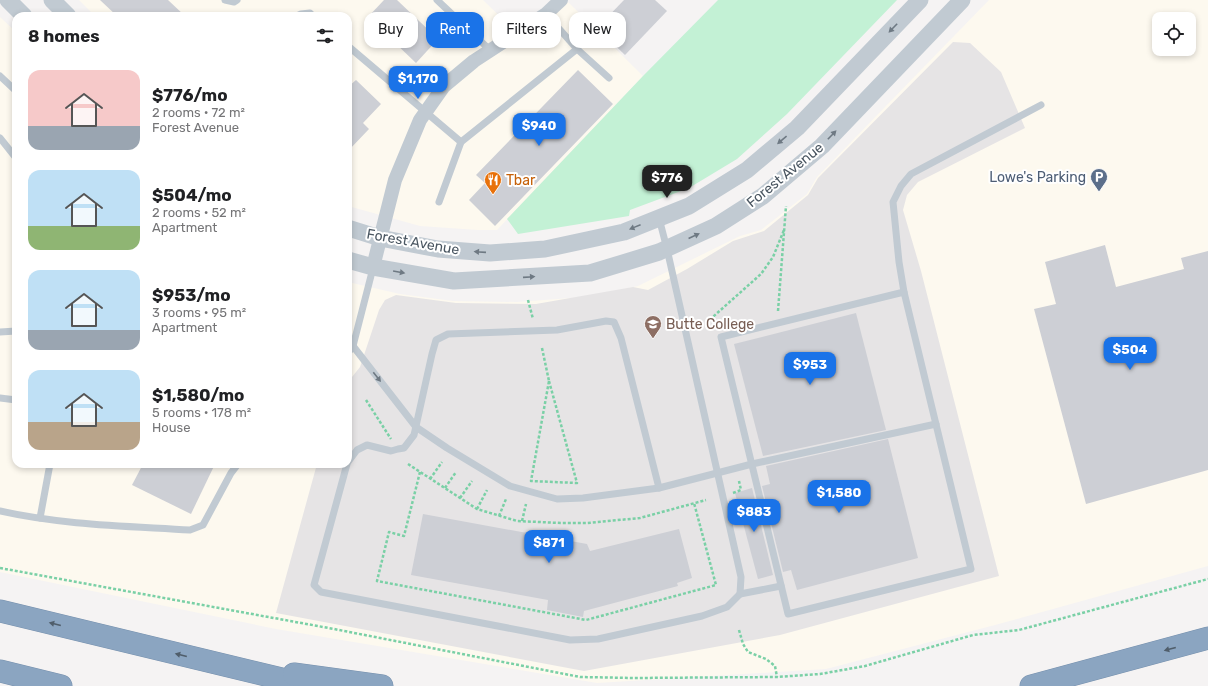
<!DOCTYPE html>
<html lang="en">
<head>
<meta charset="utf-8">
<style>
	:root { --surface:#fff; --page:#f2f2f2; --text:#202124; --muted:#757577; --accent:#1a73e8 }
	body { margin:0; font-family:Rubik,sans-serif; background:var(--page); color:var(--text); height:100vh; display:flex; flex-direction:column; font-size:15px; white-space:nowrap }
	* { box-sizing:border-box; margin:0 }
	p { font-size:13px; color:var(--muted) }
	.icon { flex:none; width:22px; height:22px; fill:none; stroke:currentColor; stroke-width:2; stroke-linecap:round; stroke-linejoin:round }
	.map { position:relative; flex:1; overflow:hidden }
	.details { position:absolute; left:12px; top:12px; width:340px; height:456px; display:flex; flex-direction:column; background:var(--surface); border-radius:12px; box-shadow:0 2px 6px #0003 }
	.details>* { flex:none }
	.top-card { position:absolute; left:364px; top:12px; width:380px; height:36px; display:flex; gap:8px }
	.buttons { position:absolute; left:1152px; top:12px; display:grid; gap:8px }
	.buttons a { display:grid; place-items:center; width:44px; height:44px; border-radius:8px; background:var(--surface); box-shadow:0 2px 6px #0003; font-size:20px }
	.price { position:absolute; translate:-50% -34px; padding:0 9px; border-radius:8px; background:var(--accent); color:#fff; font-size:13px; line-height:26px; filter:drop-shadow(0 1px 2px #0008) }
	.price::after { content:''; position:absolute; left:50%; top:24px; width:12px; height:9px; margin-left:-6px; background:inherit; clip-path:polygon(0 0,100% 0,50% 100%) }
	.price.active { background:#222; color:#fff }
	ul { padding:0; list-style:none }
	li { display:flex; align-items:center; gap:12px; height:100px; padding:0 16px }
	li span { display:grid; place-items:center; flex:none; width:112px; height:80px; border-radius:12px; color:#555 }
	li>.icon { margin-inline-start:auto }
	span .icon { width:48px; height:48px; fill:#fffc; stroke-width:1 }
	li b { font-size:17px }
	h2 { display:flex; justify-content:space-between; align-items:center; height:48px; padding:0 16px; font-size:17px }
	.pill { padding:0 14px; border-radius:12px; background:var(--surface); box-shadow:0 2px 6px #0003; font-size:14px; line-height:36px }
	.pill.active { background:var(--accent); color:#fff }
	.map>svg:first-child { display:block }
	.commercial { fill:#fdf9ef; fill-rule:evenodd }
	.education { fill:#e6e4e5 }
	.green { fill:#c3f1d5 }
	.building { fill:#cdcfd5 }
	.lines { fill:none; stroke-linecap:round; stroke-linejoin:round }
	.motorway-casing { stroke:#7690ad; stroke-width:23 }
	.path { stroke:#7ad0a6; stroke-width:2.5; stroke-dasharray:3 2; stroke-linecap:butt }
	.service { stroke:#c1cad2; stroke-width:7 }
	.minor { stroke:#c1cad2; stroke-width:14 }
	.tertiary { stroke:#c1cad2; stroke-width:17 }
	.motorway { stroke:#8ba5c1; stroke-width:22 }
	.oneway { fill:#6e7983 }
	.oneway2 { fill:#505e6b }
	.labels { text-anchor:middle; dominant-baseline:central; stroke-width:4; stroke-linejoin:round; paint-order:stroke }
	.street-label { font-size:14px; fill:#4a5661; stroke:#fff }
	.service-label { font-size:14px; fill:#4e5e75; stroke:#fff; text-anchor:end }
	.food-label { font-size:14px; fill:#c56008; stroke:#fff; text-anchor:start }
	.education-label { font-size:14px; fill:#785e54; stroke:#fff; text-anchor:start }
</style>
</head>
<body>
<div class="map">
<svg width="1208" height="686" viewBox="0 0 1208 686">
	<rect width="100%" height="100%" fill="#f5f3f3"/>
	<g class="commercial">
		<path d="M79 0H483L517 33 566 0 643 76 497 230H478L420 226 348 206V16H95Z"/>
		<path d="M989 0H1208V566L995 625 826 669 597 683 276 629 0 572V17L16 32V464H348V282L400 294 453 301 517 302 585 297 638 286 740 236 761 230 807 194 817 177ZM1159 19H1189V49H1159Z"/>
	</g>
	<path class="education" d="M953 42 970 43 1001 72 1025 128 918 182 907 195 903 210 921 271 999 576 780 635 584 671 276 613 317 464H348V382L360 367 379 310 385 300 396 295 456 303 536 304 633 287 648 290 687 269 733 241 764 231 808 195 818 178Z"/>
	<path class="green" d="M718 0H897L787 114 737 159 689 188 630 210 629 216 518 234 507 219 643 76Z"/>
	<g class="building">
		<path d="M100 0H168L185 16H117Z"/>
		<path d="M384 0H397L438 39 416 63 368 17Z"/>
		<path d="M624 0H655L667 11 625 55 597 28Z"/>
		<path d="M578 70 613 104 495 226 469 200 485 183 476 175Z"/>
		<path d="M356 80 381 104 363 123 369 129 348 151V87Z"/>
		<path d="M1105 245 1116 287 1184 269 1181 258 1208 251V470L1086 504 1034 309 1056 304 1045 262Z"/>
		<path d="M856 313 886 430 763 456 734 344Z"/>
		<path d="M888 439 918 558 797 590 791 570 783 572 762 486 770 484 766 466Z"/>
		<path d="M143 464H215L191 514 132 485Z"/>
		<path d="M752 488 773 575 758 579 735 493Z"/>
		<path d="M423 514 587 544 590 551 679 529 692 578 677 583 678 586 584 611 583 617 547 610 548 600 411 575Z"/>
	</g>
	<g class="lines">
		<defs>
			<g id="motorway">
				<path d="M0 611 311 686"/>
				<path d="M0 671 61 686"/>
				<path d="M294 674 382 686"/>
				<path d="M1031 686 1208 638"/>
			</g>
		</defs>
		<use href="#motorway" class="motorway-casing"/>
		<g class="path">
			<path d="M528 300 533 319"/>
			<path d="M778 311 786 206"/>
			<path d="M706 323 761 274 773 257 784 230"/>
			<path d="M542 348 549 381"/>
			<path d="M549 381 577 483 531 481Z"/>
			<path d="M366 400 391 439"/>
			<path d="M408 464 477 509 517 521 561 523H587L640 518 706 500"/>
			<path d="M420 472 404 536 389 532 377 581 586 620 716 585 694 503"/>
			<path d="M430 479 442 462"/>
			<path d="M445 488 456 472"/>
			<path d="M733 493 741 490 739 481"/>
			<path d="M460 498 472 481"/>
			<path d="M477 509 487 490"/>
			<path d="M499 516 506 499"/>
			<path d="M522 521 526 504"/>
			<path d="M0 568 334 629 580 677 634 678 777 677 820 674 865 666 973 635 1019 630 1208 579"/>
			<path d="M739 630 743 644 748 652 766 659 775 666 777 677"/>
		</g>
		<g class="service">
			<path d="M225 0 234 2 237 0"/>
			<path d="M437 0 490 50"/>
			<path d="M546 14 577 49"/>
			<path d="M297 16 301 14 310 13 313 16"/>
			<path d="M348 46 461 142"/>
			<path d="M0 76 16 91"/>
			<path d="M0 138 16 158"/>
			<path d="M439 202 461 142 577 49 609 78"/>
			<path d="M904 292 971 569 788 614 721 337Z"/>
			<path d="M904 292 899 262 893 202 901 186 911 174 1041 105"/>
			<path d="M0 332 16 331"/>
			<path d="M353 346 416 427 447 448 510 486 557 499 583 498 659 488"/>
			<path d="M348 353 353 346 373 268"/>
			<path d="M0 398 16 400"/>
			<path d="M348 462 357 450 367 445 391 451 398 449 404 448 414 435 432 354 436 340 448 334 557 330 606 321 614 322 621 338 659 488 752 464 936 424"/>
			<path d="M347 464 314 585 321 592 570 640 598 639 702 616 727 607 740 594 741 577 667 249 659 218"/>
			<path d="M0 511C62 525 127 526 190 530L203 525 231 473 238 464"/>
			<path d="M40 518 50 464"/>
			<path d="M740 594 781 586"/>
		</g>
		<path class="minor" d="M373 267 395 180 420 120 444 86 474 61 546 14 561 0"/>
		<g class="tertiary">
			<path d="M8 0 24 16"/>
			<path d="M52 0 68 16"/>
			<path d="M348 228 380 238 438 249 490 253 545 249 624 232 689 206 747 170 797 128 920 0"/>
			<path d="M348 260 373 267 454 281 590 273 659 252 716 226 763 196 822 146 962 0"/>
		</g>
		<use href="#motorway" class="motorway"/>
	</g>
	<defs><path id="oneway-solid" d="M-6-.8H1V-3.2L6.5 0L1 3.2V.8H-6Z"/></defs>
	<g class="oneway">
		<use href="#oneway-solid" transform="translate(893 28) rotate(134)"/>
		<use href="#oneway-solid" transform="translate(832 135) rotate(-46)"/>
		<use href="#oneway-solid" transform="translate(782 140) rotate(140)"/>
		<use href="#oneway-solid" transform="translate(635 227) rotate(158)"/>
		<use href="#oneway-solid" transform="translate(694 236) rotate(-25)"/>
		<use href="#oneway-solid" transform="translate(480 252) rotate(-176)"/>
		<use href="#oneway-solid" transform="translate(399 272) rotate(10)"/>
		<use href="#oneway-solid" transform="translate(529 277) rotate(-4)"/>
		<use href="#oneway-solid" transform="translate(377 377) rotate(52)"/>
	</g>
	<g class="oneway2">
		<use href="#oneway-solid" transform="translate(55 624) rotate(-166)"/>
		<use href="#oneway-solid" transform="translate(1170 649) rotate(165)"/>
		<use href="#oneway-solid" transform="translate(181 655) rotate(-166)"/>
	</g>
	<defs>
		<symbol id="parking-pin" viewBox="-11 -11 22 30"><path d="M0 17L-7.5 6A9.5 9.5 0 1 1 7.5 6Z" fill="#5c6f8a" stroke="#fff"/><path d="M-3.5-5.5H1a3.5 3.5 0 0 1 0 7H-1V5.5H-3.5ZM-1-3.4V-.6H.8a1.4 1.4 0 0 0 0-2.8Z" fill="#fff"/></symbol>
		<symbol id="restaurant-pin" viewBox="-11 -11 22 30"><path d="M0 17L-7.5 6A9.5 9.5 0 1 1 7.5 6Z" fill="#e8710a" stroke="#fff"/><path d="M-5-6h1v4h1v-4h1v4h1v-4h1v5L-1.5 .5V6h-2V.5L-5-1ZM5-6V6H3V1.5H1.5Q1.5-4 5-6Z" fill="#fff"/></symbol>
		<symbol id="university-pin" viewBox="-11 -11 22 30"><path d="M0 17L-7.5 6A9.5 9.5 0 1 1 7.5 6Z" fill="#8d6e63" stroke="#fff"/><path d="M0-5L7-2L0 1L-7-2ZM-4 1L0 2.5L4 1V4Q0 6-4 4Z" fill="#fff"/></symbol>
	</defs>
	<g fill-rule="evenodd">
		<use href="#parking-pin" x="1089" y="167" width="20" height="27"/>
		<use href="#restaurant-pin" x="483" y="170" width="20" height="27"/>
		<use href="#university-pin" x="643" y="314" width="20" height="27"/>
	</g>
	<g class="labels">
		<g class="street-label">
			<text transform="translate(785 175) rotate(-39)">Forest Avenue</text>
			<text transform="translate(413 242) rotate(10)">Forest Avenue</text>
		</g>
		<g class="service-label">
			<text x="1086" y="177">Lowe's Parking</text>
		</g>
		<g class="food-label">
			<text x="506" y="180">Tbar</text>
		</g>
		<g class="education-label">
			<text x="666" y="324">Butte College</text>
		</g>
	</g>
</svg>
<div class="buttons">
<a><svg class="icon" aria-label="locate" viewBox="0 0 24 24"><circle cx="12" cy="12" r="6"/><path d="M12 2v4M12 18v4M2 12h4M18 12h4"/></svg></a>
</div>
<b class="price" style="left:418px;top:100px">$1,170</b>
<b class="price" style="left:539px;top:147px">$940</b>
<b class="price active" style="left:667px;top:199px">$776</b>
<b class="price" style="left:1130px;top:371px">$504</b>
<b class="price" style="left:810px;top:386px">$953</b>
<b class="price" style="left:839px;top:514px">$1,580</b>
<b class="price" style="left:754px;top:533px">$883</b>
<b class="price" style="left:549px;top:564px">$871</b>
<div class="top-card">
<a class="pill">Buy</a>
<a class="pill active">Rent</a>
<a class="pill">Filters</a>
<a class="pill">New</a>
</div>
<section class="details">
<h2>8 homes<svg class="icon" aria-label="filters" viewBox="0 0 24 24"><path d="M4 7h16M4 17h16"/><circle cx="9" cy="7" r="2"/><circle cx="15" cy="17" r="2"/></svg></h2>
<ul>
<li><span style="background:linear-gradient(#f6c9c9 70%,#9aa5b1 0)"><svg class="icon" aria-label="home" viewBox="0 0 24 24"><path d="M3 11l9-7 9 7M6 9v11h12V9"/></svg></span><div><b>$776/mo</b><p>2 rooms · 72 m²</p><p>Forest Avenue</p></div></li>
<li><span style="background:linear-gradient(#bfe0f5 70%,#8fb573 0)"><svg class="icon" aria-label="home" viewBox="0 0 24 24"><path d="M3 11l9-7 9 7M6 9v11h12V9"/></svg></span><div><b>$504/mo</b><p>2 rooms · 52 m²</p><p>Apartment</p></div></li>
<li><span style="background:linear-gradient(#bfe0f5 75%,#9aa5b1 0)"><svg class="icon" aria-label="home" viewBox="0 0 24 24"><path d="M3 11l9-7 9 7M6 9v11h12V9"/></svg></span><div><b>$953/mo</b><p>3 rooms · 95 m²</p><p>Apartment</p></div></li>
<li><span style="background:linear-gradient(#bfe0f5 65%,#b9a48a 0)"><svg class="icon" aria-label="home" viewBox="0 0 24 24"><path d="M3 11l9-7 9 7M6 9v11h12V9"/></svg></span><div><b>$1,580/mo</b><p>5 rooms · 178 m²</p><p>House</p></div></li>
</ul>
</section>
</div>
</body>
</html>
